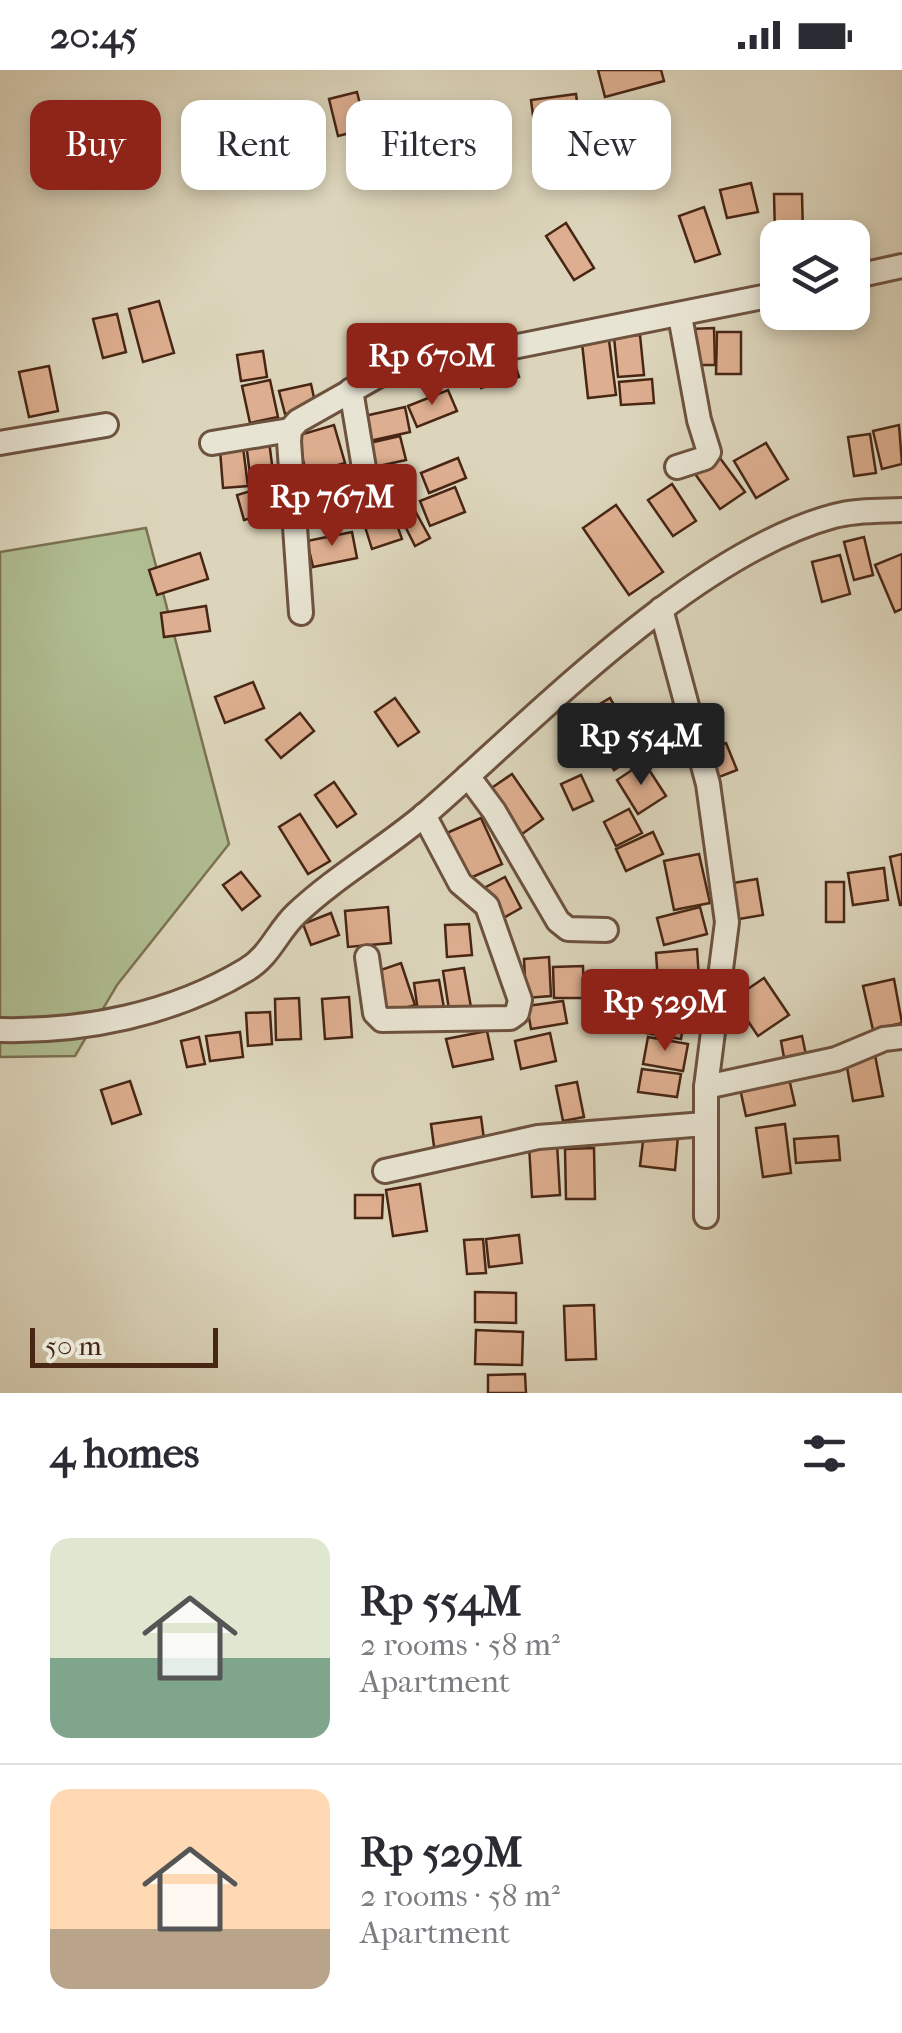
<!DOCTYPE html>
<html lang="en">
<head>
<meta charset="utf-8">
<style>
	:root { --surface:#fff; --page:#f2f2f3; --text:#2b2b33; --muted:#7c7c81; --line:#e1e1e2; --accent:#8f2418 }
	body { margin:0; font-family:"IM FELL French Canon",serif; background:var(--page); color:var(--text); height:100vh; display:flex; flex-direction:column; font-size:38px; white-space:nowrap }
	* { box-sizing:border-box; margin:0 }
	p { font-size:32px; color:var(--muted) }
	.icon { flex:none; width:55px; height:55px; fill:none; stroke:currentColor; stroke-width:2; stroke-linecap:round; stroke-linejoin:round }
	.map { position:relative; height:1323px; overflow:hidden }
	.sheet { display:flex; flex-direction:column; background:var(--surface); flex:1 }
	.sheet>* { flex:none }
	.top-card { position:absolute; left:30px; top:30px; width:842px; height:90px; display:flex; gap:20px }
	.controls { position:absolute; left:760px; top:150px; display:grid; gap:20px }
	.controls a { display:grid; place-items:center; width:110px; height:110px; border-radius:20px; background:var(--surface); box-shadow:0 5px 15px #0003; font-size:50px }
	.scale { position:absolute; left:30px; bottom:25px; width:188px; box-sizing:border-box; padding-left:10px; border:5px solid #482614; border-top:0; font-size:28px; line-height:35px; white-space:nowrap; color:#482614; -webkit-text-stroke:8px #e8e4d3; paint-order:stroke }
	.price { position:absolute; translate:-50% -85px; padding:0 22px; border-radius:10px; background:var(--accent); color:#fff; font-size:32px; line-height:65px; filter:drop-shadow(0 2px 5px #0008) }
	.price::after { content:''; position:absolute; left:50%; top:60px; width:30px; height:22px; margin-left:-15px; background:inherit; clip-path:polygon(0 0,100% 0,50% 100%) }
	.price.selected { background:#222; color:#fff }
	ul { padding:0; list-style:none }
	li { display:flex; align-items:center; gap:30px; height:250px; padding:0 50px }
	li+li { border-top:2px solid var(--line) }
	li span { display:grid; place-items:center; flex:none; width:280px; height:200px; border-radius:20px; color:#555 }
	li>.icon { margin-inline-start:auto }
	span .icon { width:120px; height:120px; fill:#fffc; stroke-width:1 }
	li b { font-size:42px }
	h2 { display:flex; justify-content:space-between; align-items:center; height:120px; padding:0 50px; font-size:42px }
	.chip { padding:0 35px; border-radius:20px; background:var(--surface); box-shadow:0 5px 15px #0003; font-size:35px; line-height:90px }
	.chip.selected { background:var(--accent); color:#fff }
	.status { display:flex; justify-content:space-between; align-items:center; height:70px; padding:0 50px; background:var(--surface); direction:ltr }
	.status svg { height:28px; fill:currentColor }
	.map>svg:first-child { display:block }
	.green { fill:#afbd91; stroke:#7c7252; stroke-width:2.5 }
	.building { fill:#ddae8f; stroke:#482614; stroke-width:2.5 }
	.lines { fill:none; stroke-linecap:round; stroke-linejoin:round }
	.street-casing { stroke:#6d523e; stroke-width:28 }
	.street { stroke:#e8e4d3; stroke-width:22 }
</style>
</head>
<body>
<div class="status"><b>20:45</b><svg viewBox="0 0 49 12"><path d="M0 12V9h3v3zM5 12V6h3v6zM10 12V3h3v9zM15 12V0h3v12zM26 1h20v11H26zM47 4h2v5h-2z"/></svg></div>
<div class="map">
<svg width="902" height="1323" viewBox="0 0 902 1323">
	<rect width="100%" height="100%" fill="#dcd5bb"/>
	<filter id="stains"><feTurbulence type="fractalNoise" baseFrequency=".002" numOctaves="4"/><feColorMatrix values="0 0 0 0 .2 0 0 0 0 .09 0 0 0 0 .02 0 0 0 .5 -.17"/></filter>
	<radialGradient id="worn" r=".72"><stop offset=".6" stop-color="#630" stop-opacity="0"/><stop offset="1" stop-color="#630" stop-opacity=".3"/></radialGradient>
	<path class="green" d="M146 458 229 774 117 915 75 986 0 987V482Z"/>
	<g class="building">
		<path d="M598 0H661L664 11 605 27Z"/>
		<path d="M357 22 366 59 338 66 329 29Z"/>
		<path d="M576 24 579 47 534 53 531 30Z"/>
		<path d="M424 35 432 58 399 69 391 47Z"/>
		<path d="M434 63 442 84 407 97 399 75Z"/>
		<path d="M751 113 758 142 727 148 720 120Z"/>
		<path d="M774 124H802L803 164H775Z"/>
		<path d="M704 137 720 184 695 192 679 146Z"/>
		<path d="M566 153 594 198 574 210 546 166Z"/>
		<path d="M159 231 174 283 143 292 129 239Z"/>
		<path d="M117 244 126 282 103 288 93 249Z"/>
		<path d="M714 258 715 295H690V259Z"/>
		<path d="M717 262H741V304H716Z"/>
		<path d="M640 265 644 305 618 307 614 267Z"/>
		<path d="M609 270 616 325 588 328 582 273Z"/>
		<path d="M510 278 519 307 481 318 472 290Z"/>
		<path d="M263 281 267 307 241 311 237 285Z"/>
		<path d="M49 296 58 341 29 347 19 302Z"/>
		<path d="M652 309 654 333 621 335 619 312Z"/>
		<path d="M270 310 278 347 250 353 242 316Z"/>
		<path d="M311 314 316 337 285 344 279 321Z"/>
		<path d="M448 320 457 341 417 357 408 336Z"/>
		<path d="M405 337 410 362 365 372 360 347Z"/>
		<path d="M334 355 345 393 307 404 296 366Z"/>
		<path d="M899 355 902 394 882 399 873 361Z"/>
		<path d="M870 364 876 403 854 406 848 367Z"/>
		<path d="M400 366 406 390 370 398 365 374Z"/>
		<path d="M269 371 274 410 251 413 246 373Z"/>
		<path d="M766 373 788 409 756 428 734 391Z"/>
		<path d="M243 377 248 416 223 418 220 380Z"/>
		<path d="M717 384 745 422 720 439 693 401Z"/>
		<path d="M458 388 466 408 429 423 421 403Z"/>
		<path d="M405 398 409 424 373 429 369 404Z"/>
		<path d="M279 413 286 439 244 450 237 425Z"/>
		<path d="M672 414 696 451 673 466 648 430Z"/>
		<path d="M455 417 465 442 430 456 420 431Z"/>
		<path d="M616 435 663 502 629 525 583 458Z"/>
		<path d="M391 438 402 469 372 479 362 447Z"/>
		<path d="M414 439 430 468 415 476 400 446Z"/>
		<path d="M352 462 357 488 313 497 307 471Z"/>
		<path d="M864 467 873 505 854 510 844 472Z"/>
		<path d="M200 483 208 509 157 525 149 500Z"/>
		<path d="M902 484V539L895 542 875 495Z"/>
		<path d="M840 485 850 524 822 532 812 492Z"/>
		<path d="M206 536 210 561 164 567 161 543Z"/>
		<path d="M253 612 264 638 225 653 215 627Z"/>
		<path d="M395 628 419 662 398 676 375 642Z"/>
		<path d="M610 628 623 650 576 677 563 656Z"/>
		<path d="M300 643 314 661 281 688 266 670Z"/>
		<path d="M627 654 644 681 614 700 597 673Z"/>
		<path d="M726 673 737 700 714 709 703 681Z"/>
		<path d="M644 692 666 726 638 744 617 710Z"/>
		<path d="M512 704 543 749 522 764 490 719Z"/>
		<path d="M581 705 593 731 573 740 561 714Z"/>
		<path d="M334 712 356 744 337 757 315 725Z"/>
		<path d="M629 739 642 763 616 776 604 752Z"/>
		<path d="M300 744 330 791 308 804 279 757Z"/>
		<path d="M481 748 502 794 461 812 440 766Z"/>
		<path d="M653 762 663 784 626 801 616 779Z"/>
		<path d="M699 784 710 833 674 840 664 791Z"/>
		<path d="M902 784V835H900L890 787Z"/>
		<path d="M884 798 888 830 853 835 848 803Z"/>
		<path d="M241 802 260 826 242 840 223 815Z"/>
		<path d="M505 807 521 838 500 850 484 818Z"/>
		<path d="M757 809 763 845 733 850 727 814Z"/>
		<rect x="826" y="812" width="18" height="40"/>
		<path d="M388 837 391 873 348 877 345 841Z"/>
		<path d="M700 837 707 864 664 875 657 848Z"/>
		<path d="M331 843 339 865 311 875 303 854Z"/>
		<path d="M469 854 472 885 447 887 445 855Z"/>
		<path d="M697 879 699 909 658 913 656 883Z"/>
		<path d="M549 887 551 926 526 928 524 889Z"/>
		<path d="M401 893 415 935 386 944 372 903Z"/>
		<path d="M583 896 584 928H554L553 897Z"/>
		<path d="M464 898 472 943 450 946 443 901Z"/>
		<path d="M764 908 789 945 758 966 733 929Z"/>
		<path d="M894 909 902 953 873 960 863 916Z"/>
		<path d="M439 910 444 938 418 942 414 913Z"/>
		<path d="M349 927 352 967 325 969 322 929Z"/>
		<path d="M299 928 301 969 276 970 275 929Z"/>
		<path d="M563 931 567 953 531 959 527 936Z"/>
		<path d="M645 934 686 941 681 969 640 962Z"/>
		<path d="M270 942 272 974 248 976 246 943Z"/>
		<path d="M487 961 493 989 453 997 446 969Z"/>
		<path d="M240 962 243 987 210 991 206 966Z"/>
		<path d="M550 963 556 991 521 999 515 971Z"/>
		<path d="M802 966 808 994 786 999 781 971Z"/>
		<path d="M199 967 205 994 187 997 181 971Z"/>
		<path d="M648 967 688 974 683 1001 643 994Z"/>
		<path d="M874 980 883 1026 853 1031 845 986Z"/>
		<path d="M642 999 681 1004 677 1027 638 1022Z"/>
		<path d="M788 1004 795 1035 746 1046 739 1014Z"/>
		<path d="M130 1011 141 1044 112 1054 101 1020Z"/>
		<path d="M577 1012 584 1047 563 1051 556 1016Z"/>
		<path d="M481 1047 485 1077 435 1084 431 1054Z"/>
		<path d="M785 1054 791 1103 763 1107 756 1058Z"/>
		<path d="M644 1063 678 1066 675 1100 640 1096Z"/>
		<path d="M838 1066 840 1090 796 1093 794 1069Z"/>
		<path d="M557 1074 560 1125 532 1127 529 1075Z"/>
		<path d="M594 1078 595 1129H566L565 1079Z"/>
		<path d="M420 1114 427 1161 393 1166 386 1120Z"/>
		<path d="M355 1125H383L382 1148H355Z"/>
		<path d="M519 1165 522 1193 489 1197 486 1169Z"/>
		<path d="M483 1169 486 1203 467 1204 464 1170Z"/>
		<path d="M475 1222 516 1223V1253L475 1252Z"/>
		<path d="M594 1235 596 1289 566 1290 564 1236Z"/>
		<path d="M476 1260 523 1262 522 1295 475 1294Z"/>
		<path d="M525 1304 526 1323H488V1305Z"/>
	</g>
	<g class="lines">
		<defs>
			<g id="street">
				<path d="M852 207 902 196"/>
				<path d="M351 320 370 434"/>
				<path d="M0 373 106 355"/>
				<path d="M212 373 290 360"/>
				<path d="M677 397 705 388 709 382 699 350 680 246"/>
				<path d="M661 539 708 714 727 852 706 1017V1146"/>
				<path d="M301 543 289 371 290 360 298 351 383 303 778 224"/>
				<path d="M468 706 494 741 558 851 568 859 606 860"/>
				<path d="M367 887 375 943 382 950 510 948 517 943 520 930 487 836 460 813 424 745"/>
				<path d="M0 960C84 962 173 944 246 900 270 886 277 862 296 844 336 806 386 778 428 742 538 646 693 484 834 446 856 440 880 441 902 440"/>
				<path d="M706 1017 836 989 884 969 902 967"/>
				<path d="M385 1101 538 1067 705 1054"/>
			</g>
		</defs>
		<use href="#street" class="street-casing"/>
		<use href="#street" class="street"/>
	</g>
	<rect width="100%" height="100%" filter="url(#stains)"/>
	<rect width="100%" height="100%" fill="url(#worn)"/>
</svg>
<div class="controls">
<a><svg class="icon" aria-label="layers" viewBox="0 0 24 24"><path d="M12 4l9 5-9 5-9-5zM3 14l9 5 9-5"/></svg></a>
</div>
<div class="scale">50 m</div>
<b class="price" style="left:432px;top:338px">Rp 670M</b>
<b class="price" style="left:332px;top:479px">Rp 767M</b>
<b class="price selected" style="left:641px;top:718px">Rp 554M</b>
<b class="price" style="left:665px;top:984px">Rp 529M</b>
<div class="top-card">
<a class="chip selected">Buy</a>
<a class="chip">Rent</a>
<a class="chip">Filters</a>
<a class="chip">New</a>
</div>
</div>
<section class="sheet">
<h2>4 homes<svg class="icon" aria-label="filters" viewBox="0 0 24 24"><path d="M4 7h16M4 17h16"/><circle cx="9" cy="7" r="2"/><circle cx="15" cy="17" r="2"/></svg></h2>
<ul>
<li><span style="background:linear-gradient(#dfe7d0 60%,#7fa58c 0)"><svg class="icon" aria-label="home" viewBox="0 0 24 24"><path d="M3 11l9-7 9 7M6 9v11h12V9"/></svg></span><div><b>Rp 554M</b><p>2 rooms · 58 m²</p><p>Apartment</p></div></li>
<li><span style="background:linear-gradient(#ffd9b3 70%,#b9a48a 0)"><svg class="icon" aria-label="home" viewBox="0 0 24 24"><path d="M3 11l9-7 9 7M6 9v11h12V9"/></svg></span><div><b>Rp 529M</b><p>2 rooms · 58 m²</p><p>Apartment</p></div></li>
</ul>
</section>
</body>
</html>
